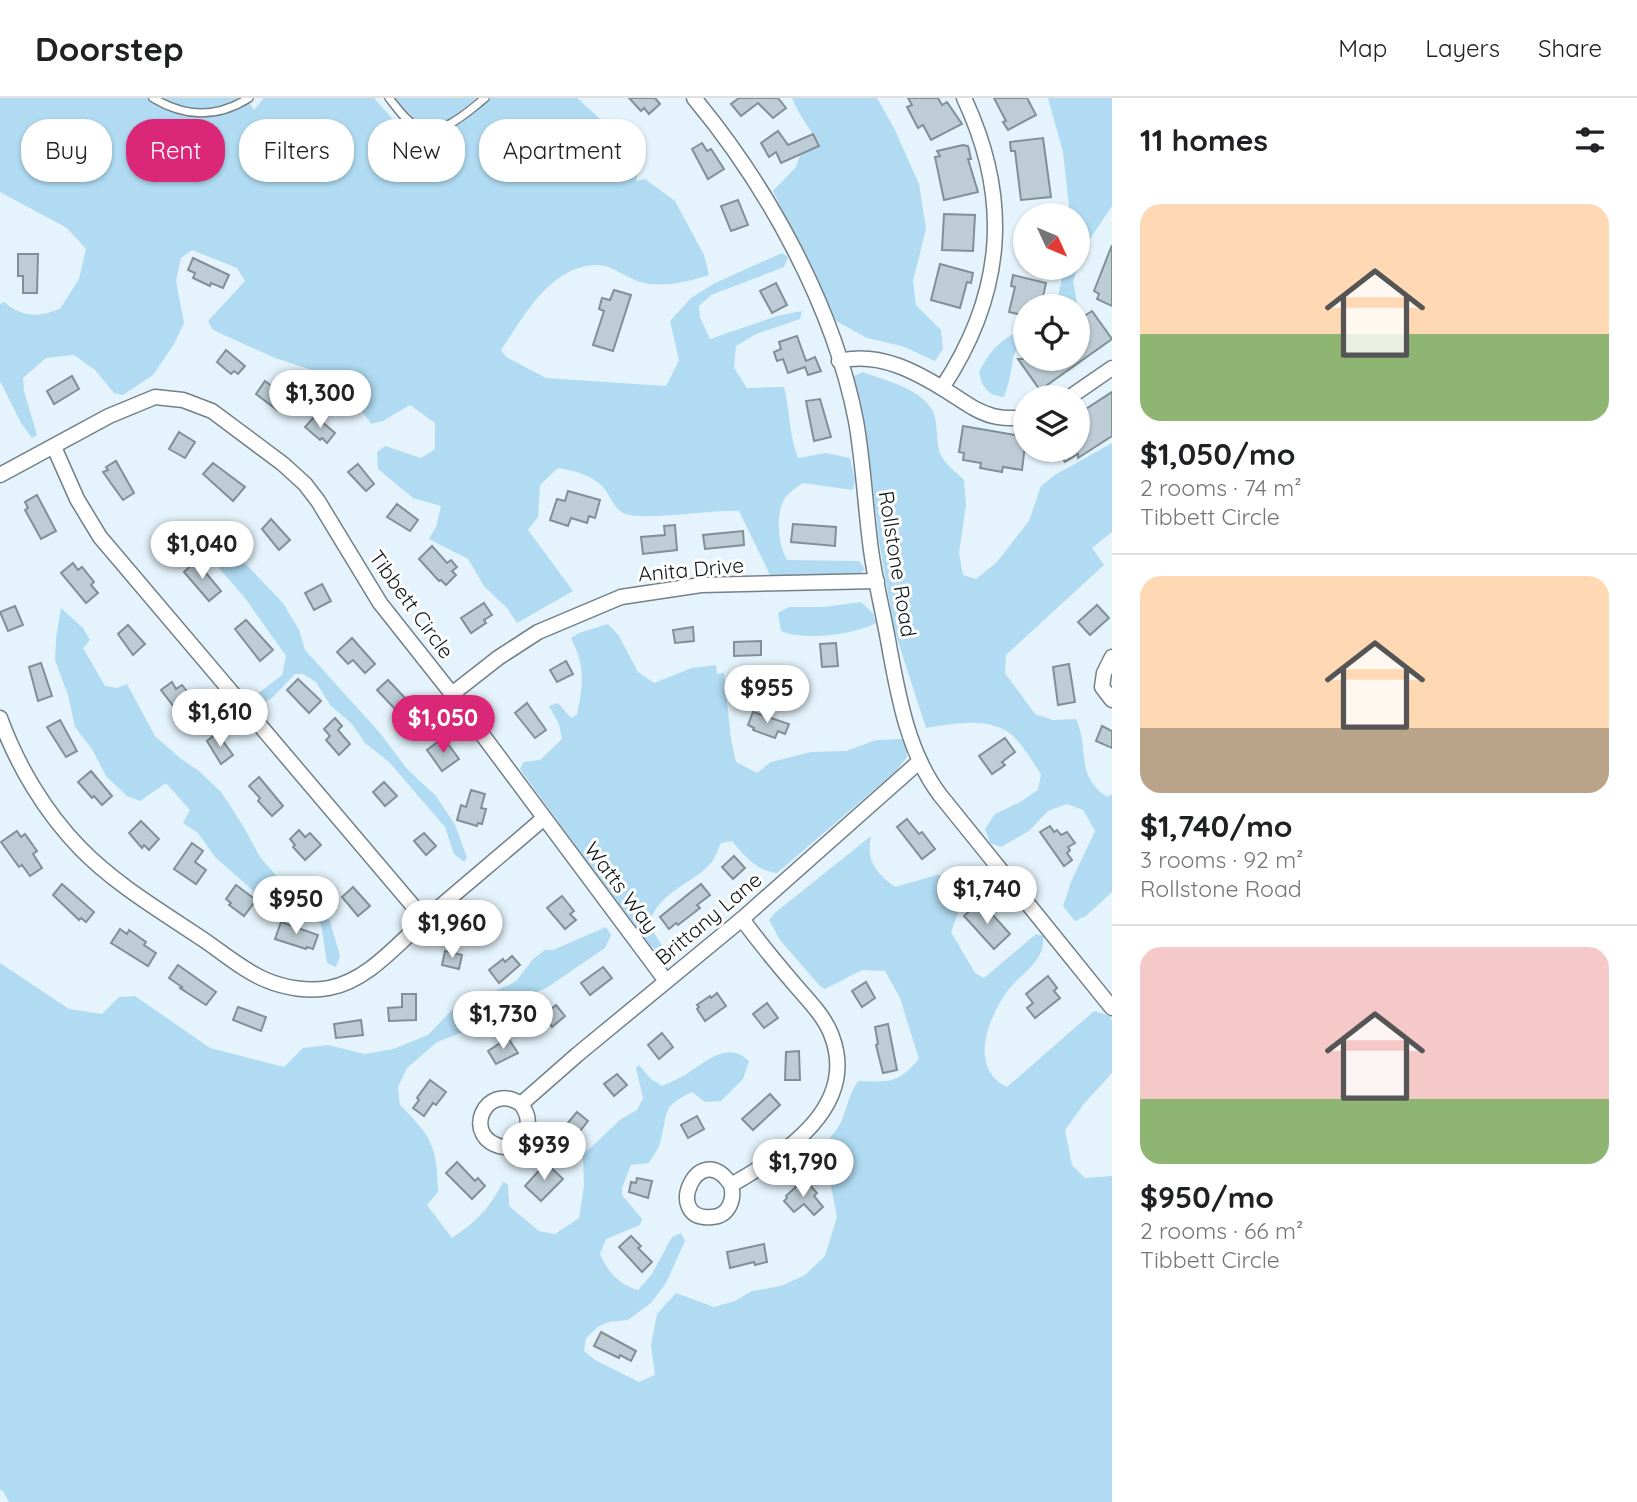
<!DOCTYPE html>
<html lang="en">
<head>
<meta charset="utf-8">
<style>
	:root { --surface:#fff; --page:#f2f2f2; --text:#202124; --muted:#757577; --line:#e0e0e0; --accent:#db2777 }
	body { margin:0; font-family:Quicksand,sans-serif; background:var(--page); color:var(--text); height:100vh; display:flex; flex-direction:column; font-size:26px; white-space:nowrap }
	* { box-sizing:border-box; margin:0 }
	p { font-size:23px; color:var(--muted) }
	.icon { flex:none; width:38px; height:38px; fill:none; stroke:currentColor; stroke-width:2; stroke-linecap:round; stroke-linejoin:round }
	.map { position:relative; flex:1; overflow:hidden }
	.panel { display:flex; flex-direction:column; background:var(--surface); width:525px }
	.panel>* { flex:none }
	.hud { position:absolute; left:21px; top:21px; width:665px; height:63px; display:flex; gap:14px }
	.needle { width:46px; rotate:134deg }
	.tools { position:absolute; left:1013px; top:105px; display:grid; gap:14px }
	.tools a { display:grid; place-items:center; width:77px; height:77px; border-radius:50%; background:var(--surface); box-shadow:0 2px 5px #0004; font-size:35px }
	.price { position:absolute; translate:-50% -60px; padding:0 16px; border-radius:24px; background:#fff; color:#222; font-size:23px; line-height:46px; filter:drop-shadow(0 2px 4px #0008) }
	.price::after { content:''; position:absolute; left:50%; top:42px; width:21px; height:16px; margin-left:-10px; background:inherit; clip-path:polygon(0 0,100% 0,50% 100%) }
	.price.selected { background:var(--accent); color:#fff }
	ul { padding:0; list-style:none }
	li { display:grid; align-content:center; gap:14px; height:371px; padding:0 28px }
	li+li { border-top:2px solid var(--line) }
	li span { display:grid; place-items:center; height:217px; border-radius:21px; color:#555 }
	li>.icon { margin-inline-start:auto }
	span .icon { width:126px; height:126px; fill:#fffc; stroke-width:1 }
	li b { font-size:30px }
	h2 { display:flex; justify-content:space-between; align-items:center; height:84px; padding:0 28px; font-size:30px }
	.chip { padding:0 24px; border-radius:28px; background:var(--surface); box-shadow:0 2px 5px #0004; font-size:24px; line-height:63px }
	.chip.selected { background:var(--accent); color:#fff }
	header { display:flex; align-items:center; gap:42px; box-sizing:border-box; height:98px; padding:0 35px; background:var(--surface); border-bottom:2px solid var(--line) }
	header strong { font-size:33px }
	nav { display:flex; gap:38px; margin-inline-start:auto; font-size:24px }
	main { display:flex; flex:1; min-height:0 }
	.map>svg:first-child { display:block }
	.green { fill:#b0dbf2 }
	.building { fill:#becdd5; stroke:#818f96; stroke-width:2 }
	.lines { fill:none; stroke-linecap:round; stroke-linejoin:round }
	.lane-casing { stroke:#738088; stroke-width:10 }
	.street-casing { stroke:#738088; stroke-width:17 }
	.lane { stroke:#fff; stroke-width:7 }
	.street { stroke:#fff; stroke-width:14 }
	.labels { text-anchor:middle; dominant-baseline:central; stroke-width:6; stroke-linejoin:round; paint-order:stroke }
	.street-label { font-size:21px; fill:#111619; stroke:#fff }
</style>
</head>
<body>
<header>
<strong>Doorstep</strong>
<nav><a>Map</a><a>Layers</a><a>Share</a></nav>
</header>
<main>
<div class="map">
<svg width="1112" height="1404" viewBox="0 0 1112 1404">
	<rect width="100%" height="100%" fill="#e5f4fc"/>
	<g class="green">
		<path d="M0 0H246L254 12 264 0H374L412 43 444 33 464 23 491 0H577L641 58 636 83 645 81 675 103 704 157 709 177C688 184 662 190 640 184 627 180 613 168 599 167 551 166 524 218 501 252L506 259 546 280 666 288 679 262 670 223 691 200 715 185 782 155 788 159 784 169 711 197 699 208 700 219 710 241 777 218 802 213 800 221 756 236 736 248 734 270 747 290 784 289C790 313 789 337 798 360L826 355 850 360 855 382 853 392 803 385C797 389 789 394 785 400 775 415 778 447 787 462L859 463 865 471 858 477H770L739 413C714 411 641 424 623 415 613 409 610 397 603 389 590 376 575 373 558 370L540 387 538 419 528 432 573 493 517 525 507 510 484 488 468 461 429 441 436 429 441 408 413 400 378 371 377 354 385 348 421 360 435 351V325L410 307 383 323 371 326 358 308 315 273 275 260 213 232 208 223 245 183 237 170 192 152 181 160 176 183 184 225 174 246 153 277 123 297 114 295 95 272 74 257 46 260 23 280 24 293 37 337 32 340 21 325 0 283V206L4 204C23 220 38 219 60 211L79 181 86 151 67 130 0 94Z"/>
		<path d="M395 0H476C441 30 427 40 395 0Z"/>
		<path d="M792 0H877L894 30 919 86 926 131 913 183 916 207 941 232 943 251 935 263 902 248 867 240 836 223 773 93 796 69 800 57 819 48C811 31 799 18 792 0Z"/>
		<path d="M1048 0H1112V108L1083 151 1078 167V117H1067L1069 109 1063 54Z"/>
		<path d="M1064 170H1077L1073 184 1077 204 1073 208H1056Z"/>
		<path d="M1025 230C1026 249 1017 246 1013 260 1011 274 1009 286 1004 299 988 298 982 289 979 274 992 250 1000 242 1025 230Z"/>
		<path d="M863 274C885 283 917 289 931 310 938 321 936 335 938 347 939 362 954 372 964 382L966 407 959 455 963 477 976 481 997 464 1029 423 1041 388 1055 377 1112 345V434L1092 450 1104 467 1006 557 1005 575 1035 616 1053 622 1076 621C1090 650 1074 677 1107 699L1112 696V794L1086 818 1075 823 1063 808 1071 784 1095 733 1083 712 1067 706 1048 713 1029 733 1001 749 990 745 985 731 995 716 1020 704 1038 692 1041 676C1033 665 1025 650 1015 640 992 617 955 626 926 630L894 531 879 442 866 335 852 290 854 278Z"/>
		<path d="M206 432 217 436 283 505 299 532 305 552 380 635 407 671 436 698 455 727 467 759 464 764 454 756 445 729 389 664 365 645 352 626 330 607 316 584 303 576H295L272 600 262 605 256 597 282 577 286 558 245 500 198 446V439Z"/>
		<path d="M861 504 873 515 876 525C854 537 803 543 781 533L778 515 789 509H824Z"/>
		<path d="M61 510 83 530 90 542 83 550 105 588 117 590 127 586 155 638 181 661 199 673 221 694 242 726 260 759 300 805 317 810 330 823 340 858 336 869 327 865 321 826 302 818 274 817 264 812 258 797 215 759 198 735 183 725 190 712 166 685 140 703 127 698 106 678 92 651 75 629 68 597 55 562 56 540Z"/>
		<path d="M608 526 619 538 638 574 654 585 692 570 716 567 717 576 724 575 731 641 736 664 757 675 771 664 811 654 846 653 876 642 902 641 907 648V659L896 673 777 775C757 773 744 758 732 743L721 745C718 751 715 760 711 765 690 788 657 794 649 827L663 849 656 852 644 843 520 671 524 664 540 662 562 641 559 626 549 608 558 605 571 620 577 617C583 586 586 570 571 540L579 535Z"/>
		<path d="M871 738C866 764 876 774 895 789L937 777 954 778 959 812 951 834 975 875 984 880 1036 836 1044 838C1043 842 1043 849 1041 854 1035 869 1015 881 1006 895 987 923 969 970 1007 989L1094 913 1110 918 1112 923V975L1083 1007 1065 1032 1072 1067 1085 1080 1112 1078V1404H9L3 1393 0 1392V865L69 911 102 916 119 899 135 898 210 950 284 969 303 950 328 947 365 956 393 951 428 937 451 913 478 899 507 888 517 882 533 861 545 852H553L606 829 611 837 605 850 548 889 492 916 466 933 437 944 407 970 398 989 400 1007C432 1039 437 1048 438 1094L427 1107 452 1140C476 1124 490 1110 503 1084L508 1086 509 1108 539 1133 555 1136 579 1120 584 1087 583 1057 621 1021 637 1012 643 1000 636 970 639 967 651 981 662 988C671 984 680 980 688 975 708 962 728 943 749 963L743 981 721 1003 705 1004 692 994C659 1010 669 1014 660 1045 658 1052 652 1059 649 1065L631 1067 622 1090V1097L642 1121 640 1127 606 1141 600 1156C608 1174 618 1186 638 1192L652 1176 672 1139 681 1135 685 1143 666 1185 651 1205 628 1222 610 1224 599 1228 586 1240 584 1253 595 1262 639 1284 655 1277 651 1247 657 1216 676 1195 714 1209 735 1203 752 1193 781 1188 805 1177 825 1158 837 1119 831 1088 818 1062C823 1042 833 1040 841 1024 847 1010 849 996 858 983 890 984 897 986 919 961L900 900 885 873 862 872 825 891 819 887 780 842 769 822 776 814Z"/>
	</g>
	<g class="building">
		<path d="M629 0H655L660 6 649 16 644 10 641 13Z"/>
		<path d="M739 0H778L786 10 773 20 758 5 741 18 731 6Z"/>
		<path d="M908 0H938L942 7 947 4 962 26 931 42 923 27 918 30 907 9 912 7Z"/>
		<path d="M994 0H1027L1036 17 1008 32 1003 24 1006 23Z"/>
		<path d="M778 33 788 47 813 36 819 48 781 65 776 54 769 59 761 45Z"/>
		<path d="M1043 40 1051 99 1021 102 1015 53H1011L1010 44Z"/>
		<path d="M702 45 707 53 711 51 724 71 708 81 692 51Z"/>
		<path d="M963 47 968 48 971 61H968L978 94 944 102 935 59 940 58 937 53Z"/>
		<path d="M738 102 748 127 731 133 721 108Z"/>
		<path d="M944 116 975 117 973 153 942 152Z"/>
		<path d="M1112 147V208L1097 201 1099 196 1094 193Z"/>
		<path d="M18 156H38L37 195H23V178H18Z"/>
		<path d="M193 160 229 177 223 190 211 185 210 188 193 180 195 175 188 172Z"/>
		<path d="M940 166 973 175 971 185 967 184 960 210 931 202Z"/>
		<path d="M1013 177 1046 185 1041 208H1026V218L1009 214 1015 189 1011 188Z"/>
		<path d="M776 185 787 207 772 215 760 193Z"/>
		<path d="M614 192 631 197 613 253 593 247 604 213 599 211 602 200 610 202Z"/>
		<path d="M1092 213 1112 241 1040 292 1018 261H1078V222Z"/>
		<path d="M797 238 806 263 815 259 821 273 808 277 805 269 788 275 783 261 777 263 774 254 781 251 779 244Z"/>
		<path d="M226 252 245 268 238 276 234 273 231 276 217 264Z"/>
		<path d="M72 278 79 291 54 306 47 293Z"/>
		<path d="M265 283 296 306 288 316 279 310 277 312 256 296Z"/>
		<path d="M1112 294V338L1078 360V356L1065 364 1057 352H1078V316Z"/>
		<path d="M820 301 831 339 814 343 806 303Z"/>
		<path d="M315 318 335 335 327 345 322 340 320 342 305 329Z"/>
		<path d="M963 328 1026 339 1022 372 1003 369 1002 374 980 370 981 365 963 362 964 355 959 354Z"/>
		<path d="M179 334 195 344 185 360 169 351Z"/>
		<path d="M116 363 134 395 123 402 103 374 108 372 106 369Z"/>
		<path d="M213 365 245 389 233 403 203 376Z"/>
		<path d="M358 366 374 386 366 393 348 374Z"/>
		<path d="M568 393 600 402 595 420 589 418 587 425 571 420 568 428 550 422 557 401 565 403Z"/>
		<path d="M37 397 56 433 41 441 25 412 28 410 25 404Z"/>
		<path d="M397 406 418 422 410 433 387 419Z"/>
		<path d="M271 421 290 442 279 452 262 431Z"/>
		<path d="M793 426 836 429 835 448 791 444Z"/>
		<path d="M675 427 677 452 643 456 641 439 665 437 664 428Z"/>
		<path d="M743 433 744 447 705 451 703 437Z"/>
		<path d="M166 435 179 448 168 459 155 445Z"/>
		<path d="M432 448 447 465 451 462 457 469 452 473 456 477 446 487 441 482 439 483 419 461Z"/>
		<path d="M196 463 221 493 209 503 184 474Z"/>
		<path d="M73 465 78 472 82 469 94 484 91 487 98 495 86 505 61 475Z"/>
		<path d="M322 486 331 503 314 512 305 495Z"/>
		<path d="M484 505 492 517 484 522 486 525 471 535 461 520Z"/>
		<path d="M1097 507 1109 520 1090 537 1078 524Z"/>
		<path d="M15 508 23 527 8 533 0 514Z"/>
		<path d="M246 522 273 552 260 563 235 531Z"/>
		<path d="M128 527 145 546 133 557 118 536Z"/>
		<path d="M693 529 694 543 675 545 673 532Z"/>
		<path d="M352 540 375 566 365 575 353 562 348 566 337 554Z"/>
		<path d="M761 543V557L734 558V544Z"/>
		<path d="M836 545 838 568 822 569 820 546Z"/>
		<path d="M566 563 573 576 557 584 550 572Z"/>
		<path d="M41 565 52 598 38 603 29 569Z"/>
		<path d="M1069 566 1075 604 1058 607 1053 569Z"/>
		<path d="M298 581 321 603 309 615 287 592Z"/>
		<path d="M388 582 406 601 395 611 377 592Z"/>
		<path d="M172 584 176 591 182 587 194 602 178 614 161 592Z"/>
		<path d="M527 605 546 632 535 640 515 615Z"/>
		<path d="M753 614 789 626 785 636 778 633 775 640 753 632 754 630 748 627Z"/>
		<path d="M335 620 342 628 338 632 350 646 339 657 326 642 330 638 324 631Z"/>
		<path d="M60 622 77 653 66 659 47 629Z"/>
		<path d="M1102 628 1112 633V650L1096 643Z"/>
		<path d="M217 635 233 657 221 666 207 643Z"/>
		<path d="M1005 640 1015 654 1002 664 1005 667 992 676 979 658Z"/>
		<path d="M439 643 443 649 448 646 459 661 442 673 427 652Z"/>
		<path d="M91 673 112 698 102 707 94 698 92 700 78 684Z"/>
		<path d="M259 679 283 708 272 718 258 703 260 700 249 688Z"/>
		<path d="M384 684 397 698 385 708 373 694Z"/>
		<path d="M471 692 485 696 481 710 486 711 482 726 478 725 477 728 457 722 461 707 466 709Z"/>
		<path d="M907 721 919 736 922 734 935 751 922 761 897 729Z"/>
		<path d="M141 723 159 741 149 752 144 747 142 750 129 735Z"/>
		<path d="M1050 728 1054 734 1057 732 1061 737 1067 734 1075 745 1068 749 1070 752 1067 755 1072 762 1064 768 1040 734Z"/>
		<path d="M299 732 305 739 310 735 321 747 305 762 293 749 295 747 290 741Z"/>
		<path d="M17 733 21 739 25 736 37 753 33 756 42 770 30 778 22 767 19 769 1 744Z"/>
		<path d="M424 735 436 748 426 757 414 743Z"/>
		<path d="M192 745 203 753 195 764 206 772 196 786 174 771Z"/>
		<path d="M734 758 745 770 733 781 722 769Z"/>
		<path d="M62 786 94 814 86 824 81 820 79 822 53 797Z"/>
		<path d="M701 786 710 797 697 807 700 810 678 827 676 825 669 831 660 819Z"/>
		<path d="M236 787 256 802 244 818 229 807 231 805 226 801Z"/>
		<path d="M353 789 370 808 358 818 342 799Z"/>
		<path d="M562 798 574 813 570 816 576 822 565 831 547 810Z"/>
		<path d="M977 806 988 819 992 816 1010 836 994 851 964 818Z"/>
		<path d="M281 824 318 837 313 851 307 849 306 851 275 841Z"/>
		<path d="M120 831 127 836 129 832 146 844 144 847 156 855 148 868 111 845Z"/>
		<path d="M445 853 462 857 459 871 442 867Z"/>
		<path d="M512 858 520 867 499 885 489 872 503 861 505 864Z"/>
		<path d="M178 867 216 894 206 907 180 890 182 889 169 880Z"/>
		<path d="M603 869 612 880 590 897 581 885Z"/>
		<path d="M1048 878 1057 890 1054 893 1060 900 1035 920 1027 910 1033 905 1026 896Z"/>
		<path d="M866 884 875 900 862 909 852 893Z"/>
		<path d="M717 895 726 908 705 923 697 911 699 909 697 907 710 898 711 900Z"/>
		<path d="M402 896H416V922L389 923 388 910 402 909Z"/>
		<path d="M767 905 778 920 764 930 753 916Z"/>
		<path d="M556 907 565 918 552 929 550 926 539 935 529 924 541 913 544 917Z"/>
		<path d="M238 909 266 919 261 933 233 922Z"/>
		<path d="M361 922 363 937 336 940 334 926Z"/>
		<path d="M888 926 897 972 883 975 876 947 878 946 875 929Z"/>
		<path d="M662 935 673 949 659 961 648 947Z"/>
		<path d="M508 940 518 955 496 966 488 953Z"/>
		<path d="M799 953 800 982H785L786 954Z"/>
		<path d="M617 976 627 987 614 998 604 986Z"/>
		<path d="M430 982 446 994 436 1007 433 1005 424 1018 413 1010 419 1002 417 1000Z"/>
		<path d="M770 996 780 1007 753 1032 742 1021Z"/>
		<path d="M577 1014 588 1023 577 1037 566 1027Z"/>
		<path d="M697 1018 704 1031 688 1040 681 1027Z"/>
		<path d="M457 1064 475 1083 478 1080 485 1088 472 1101 446 1075Z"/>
		<path d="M546 1065 563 1081 541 1103 525 1088Z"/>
		<path d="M637 1080 652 1083 648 1100 629 1094 631 1084 636 1085Z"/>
		<path d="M808 1085 817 1095 814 1098 823 1109 814 1117 804 1106 794 1114 784 1103 787 1100 786 1098 799 1086 802 1090Z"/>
		<path d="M631 1138 641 1148 638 1150 652 1164 642 1174 619 1149Z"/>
		<path d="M764 1146 767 1164 755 1167 754 1164 730 1170 727 1154Z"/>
		<path d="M601 1234 636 1253 631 1263 620 1257 619 1260 594 1248Z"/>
	</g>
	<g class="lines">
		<defs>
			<g id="lane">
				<path d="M153 0C186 20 217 20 249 0"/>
				<path d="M389 0C397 10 405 22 416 28 441 41 467 14 485 0"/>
			</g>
			<g id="street">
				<path d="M694 0C768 89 834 209 856 323 863 363 865 404 870 444 874 480 884 517 890 553 899 602 909 656 940 697L1112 910"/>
				<path d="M839 263C879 253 917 274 950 295 964 304 977 314 993 318 1004 321 1014 320 1026 320"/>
				<path d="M942 290C1004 196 1012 102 964 0"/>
				<path d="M1070 299 1112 270"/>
				<path d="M54 349 77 401 100 439 425 822"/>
				<path d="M0 377 109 318 155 299 183 302 212 313 283 366 305 386 318 403 380 505 452 596 666 883"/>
				<path d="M1112 559 1104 575 1102 589 1112 602"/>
				<path d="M452 596 498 560 538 534 621 499 701 487 877 483"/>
				<path d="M0 620C17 667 45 714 80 750 116 787 161 813 204 842 223 855 244 873 266 882 285 890 309 894 329 890 369 882 397 846 427 820 466 786 505 754 544 720"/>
				<path d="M521 1006C535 1025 526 1045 503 1049 460 1040 485 982 521 1006L578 956 742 821 920 663"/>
				<path d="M731 1087C735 1101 729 1118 712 1119 661 1124 699 1037 731 1087 785 1056 860 1008 831 936 824 918 808 902 796 888 777 866 759 844 742 821"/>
			</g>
		</defs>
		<use href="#lane" class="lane-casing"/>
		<use href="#street" class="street-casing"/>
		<use href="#lane" class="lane"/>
		<use href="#street" class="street"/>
	</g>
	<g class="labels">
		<g class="street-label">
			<text transform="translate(898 466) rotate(81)">Rollstone Road</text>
			<text transform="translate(691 471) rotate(-5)">Anita Drive</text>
			<text transform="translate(412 506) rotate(54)">Tibbett Circle</text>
			<text transform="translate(622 789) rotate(53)">Watts Way</text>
			<text transform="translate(708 820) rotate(-40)">Brittany Lane</text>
		</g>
	</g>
</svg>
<div class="tools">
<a><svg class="needle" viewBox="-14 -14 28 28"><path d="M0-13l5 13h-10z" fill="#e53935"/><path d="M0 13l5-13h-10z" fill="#757577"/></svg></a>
<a><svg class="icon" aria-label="locate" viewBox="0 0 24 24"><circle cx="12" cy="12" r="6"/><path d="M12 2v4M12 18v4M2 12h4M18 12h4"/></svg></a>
<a><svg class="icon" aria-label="layers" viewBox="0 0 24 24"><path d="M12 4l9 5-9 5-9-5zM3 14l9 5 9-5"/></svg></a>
</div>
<b class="price" style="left:320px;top:332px">$1,300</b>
<b class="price" style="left:202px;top:483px">$1,040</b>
<b class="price" style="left:767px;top:627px">$955</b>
<b class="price" style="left:220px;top:651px">$1,610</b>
<b class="price selected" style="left:443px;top:657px">$1,050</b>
<b class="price" style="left:987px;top:828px">$1,740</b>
<b class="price" style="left:296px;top:838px">$950</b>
<b class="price" style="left:452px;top:862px">$1,960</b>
<b class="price" style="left:503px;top:953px">$1,730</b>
<b class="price" style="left:544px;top:1084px">$939</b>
<b class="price" style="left:803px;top:1101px">$1,790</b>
<div class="hud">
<a class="chip">Buy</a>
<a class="chip selected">Rent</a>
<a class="chip">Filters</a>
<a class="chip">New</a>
<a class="chip">Apartment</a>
</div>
</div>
<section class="panel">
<h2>11 homes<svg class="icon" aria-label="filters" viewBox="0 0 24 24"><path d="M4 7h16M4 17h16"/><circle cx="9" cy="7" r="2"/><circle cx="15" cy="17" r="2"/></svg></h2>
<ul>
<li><span style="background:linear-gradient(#ffd9b3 60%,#8fb573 0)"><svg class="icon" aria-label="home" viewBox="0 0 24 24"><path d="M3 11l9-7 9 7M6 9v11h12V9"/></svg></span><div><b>$1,050/mo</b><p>2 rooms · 74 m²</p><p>Tibbett Circle</p></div></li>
<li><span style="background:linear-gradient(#ffd9b3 70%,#b9a48a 0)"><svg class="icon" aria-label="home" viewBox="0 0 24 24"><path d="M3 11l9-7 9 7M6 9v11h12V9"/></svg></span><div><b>$1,740/mo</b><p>3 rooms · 92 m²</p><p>Rollstone Road</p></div></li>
<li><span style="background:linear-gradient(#f6c9c9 70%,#8fb573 0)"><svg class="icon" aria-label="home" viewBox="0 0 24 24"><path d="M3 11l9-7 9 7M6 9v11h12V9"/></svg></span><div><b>$950/mo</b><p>2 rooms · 66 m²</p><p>Tibbett Circle</p></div></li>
</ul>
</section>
</main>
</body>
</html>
